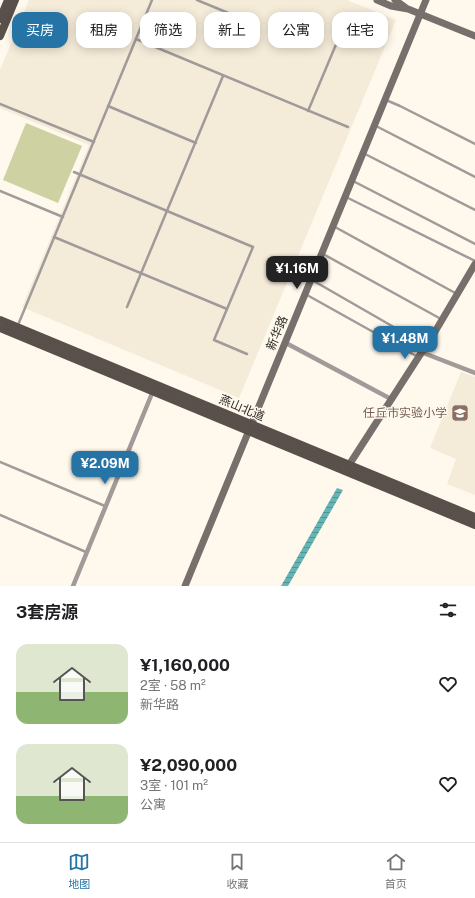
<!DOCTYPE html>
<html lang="zh">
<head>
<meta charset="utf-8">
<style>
	:root { --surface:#fff; --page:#f6f6f6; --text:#202124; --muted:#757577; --line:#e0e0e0; --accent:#2673a6 }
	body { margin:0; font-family:"Public Sans","Noto Sans SC",sans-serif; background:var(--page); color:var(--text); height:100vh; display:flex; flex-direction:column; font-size:15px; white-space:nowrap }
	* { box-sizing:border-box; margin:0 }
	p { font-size:13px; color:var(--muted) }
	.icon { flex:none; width:22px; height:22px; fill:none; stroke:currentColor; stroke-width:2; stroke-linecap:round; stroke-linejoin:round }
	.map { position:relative; height:586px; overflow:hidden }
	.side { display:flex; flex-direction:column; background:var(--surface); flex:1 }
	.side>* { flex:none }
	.guide { position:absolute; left:12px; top:12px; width:451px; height:36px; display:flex; gap:8px }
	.price { position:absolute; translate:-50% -34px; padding:0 9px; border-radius:8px; background:var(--accent); color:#fff; font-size:13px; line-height:26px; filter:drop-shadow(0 1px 2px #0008) }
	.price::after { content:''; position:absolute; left:50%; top:24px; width:12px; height:9px; margin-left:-6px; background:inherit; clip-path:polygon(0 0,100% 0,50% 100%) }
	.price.current { background:#222; color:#fff }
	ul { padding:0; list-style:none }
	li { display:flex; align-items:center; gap:12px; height:100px; padding:0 16px }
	li span { display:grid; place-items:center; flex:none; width:112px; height:80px; border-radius:12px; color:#555 }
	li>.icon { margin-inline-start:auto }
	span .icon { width:48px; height:48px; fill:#fffc; stroke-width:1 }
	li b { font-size:17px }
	h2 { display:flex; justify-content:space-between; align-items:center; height:48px; padding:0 16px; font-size:17px }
	.chip { padding:0 14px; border-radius:12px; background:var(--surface); box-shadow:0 2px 10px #0003; font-size:14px; line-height:36px }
	.chip.current { background:var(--accent); color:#fff }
	.menu { display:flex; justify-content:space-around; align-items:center; height:56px; border-top:1px solid var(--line); background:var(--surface); font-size:11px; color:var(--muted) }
	.menu a { display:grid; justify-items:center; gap:2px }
	.menu .current { color:var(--accent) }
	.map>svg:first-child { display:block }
	.built { fill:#f5ebd9 }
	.green { fill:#ced1a2 }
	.water { fill:url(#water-rules) }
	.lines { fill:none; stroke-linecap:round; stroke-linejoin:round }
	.lane { stroke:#a09b99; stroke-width:2.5 }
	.street { stroke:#a09b99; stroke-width:4.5 }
	.secondary { stroke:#766f6b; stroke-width:7 }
	.primary { stroke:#59504c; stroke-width:8 }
	.labels { text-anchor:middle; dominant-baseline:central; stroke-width:3; stroke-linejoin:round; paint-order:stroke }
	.street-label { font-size:12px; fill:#2d2b27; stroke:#fef8ed }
	.education-label { font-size:12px; fill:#785e54; stroke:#fef8ed; text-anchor:end }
</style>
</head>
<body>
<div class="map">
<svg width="475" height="586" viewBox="0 0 475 586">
	<defs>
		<pattern id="water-rules" width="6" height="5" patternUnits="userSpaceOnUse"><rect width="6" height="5" fill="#66b5b5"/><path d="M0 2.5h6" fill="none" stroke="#549393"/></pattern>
	</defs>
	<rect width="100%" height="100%" fill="#fef8ed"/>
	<g class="built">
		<path d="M29 0H347L396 20 239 398 22 307 89 145 0 108V70Z"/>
		<path d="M461 372 475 377V495L447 484 456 459 430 448Z"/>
	</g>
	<path class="green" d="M26 123 82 146 58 203 3 180Z"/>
	<path class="water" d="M337 488 343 490 288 586H281Z"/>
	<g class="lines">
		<g class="lane">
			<path d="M197 0 243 19"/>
			<path d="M136 39 348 127"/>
			<path d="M386 100 400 106 475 144"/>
			<path d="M0 104 94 142"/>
			<path d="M108 106 196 143"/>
			<path d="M308 111 340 35"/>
			<path d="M376 126 475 177"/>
			<path d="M365 154 475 210"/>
			<path d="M74 172 253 247 214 340 247 354"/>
			<path d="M353 181 475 244"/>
			<path d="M0 191 63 217"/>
			<path d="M346 197 475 261"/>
			<path d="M335 227 457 294"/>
			<path d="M54 237 227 309"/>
			<path d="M323 254 441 319"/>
			<path d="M312 280 425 345"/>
			<path d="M307 295 418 357"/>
			<path d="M127 307 223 76"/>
			<path d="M18 325 152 0"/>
			<path d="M0 462 105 506"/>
			<path d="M0 515 86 552"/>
		</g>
		<g class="street">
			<path d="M286 343 391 399"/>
			<path d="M421 352 475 373"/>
			<path d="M73 586 153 391"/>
		</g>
		<g class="secondary">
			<path d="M377 0 391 6 408 9 475 36"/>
			<path d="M395 0 405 7"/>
			<path d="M349 465 436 330 475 264"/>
			<path d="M185 586 426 0"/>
		</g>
		<g class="primary">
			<path d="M0 19 8 0"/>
			<path d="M0 36 15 0"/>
			<path d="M0 320 475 517"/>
			<path d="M0 328 475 525"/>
		</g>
	</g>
	<defs>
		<symbol id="school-square" viewBox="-11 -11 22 22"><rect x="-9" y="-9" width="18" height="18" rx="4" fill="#8d6e63" stroke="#fef8ed"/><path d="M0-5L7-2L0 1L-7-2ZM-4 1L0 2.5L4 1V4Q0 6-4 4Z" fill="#fff"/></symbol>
	</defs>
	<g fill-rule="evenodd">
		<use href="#school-square" x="450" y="403" width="20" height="20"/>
	</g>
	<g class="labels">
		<g class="street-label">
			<text transform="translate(277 333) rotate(-67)">新华路</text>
			<text transform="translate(242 408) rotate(23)">燕山北道</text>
		</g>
		<g class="education-label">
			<text x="447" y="413">任丘市实验小学</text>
		</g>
	</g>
</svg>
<b class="price current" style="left:297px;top:290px">¥1.16M</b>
<b class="price" style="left:405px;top:360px">¥1.48M</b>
<b class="price" style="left:105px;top:485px">¥2.09M</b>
<div class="guide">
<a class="chip current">买房</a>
<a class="chip">租房</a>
<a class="chip">筛选</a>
<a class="chip">新上</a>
<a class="chip">公寓</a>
<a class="chip">住宅</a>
</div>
</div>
<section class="side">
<h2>3套房源<svg class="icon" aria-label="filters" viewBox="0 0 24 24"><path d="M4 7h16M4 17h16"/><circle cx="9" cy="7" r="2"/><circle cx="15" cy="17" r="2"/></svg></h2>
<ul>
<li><span style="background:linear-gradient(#dfe7d0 60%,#8fb573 0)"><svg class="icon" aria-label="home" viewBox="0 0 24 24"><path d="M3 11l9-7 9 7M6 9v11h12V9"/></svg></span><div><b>¥1,160,000</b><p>2室 · 58 m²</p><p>新华路</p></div><svg class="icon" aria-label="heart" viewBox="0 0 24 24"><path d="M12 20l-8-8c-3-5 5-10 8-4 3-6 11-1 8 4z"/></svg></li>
<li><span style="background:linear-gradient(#dfe7d0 65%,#8fb573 0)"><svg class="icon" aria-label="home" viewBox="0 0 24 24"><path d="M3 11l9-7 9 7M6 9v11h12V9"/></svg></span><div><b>¥2,090,000</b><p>3室 · 101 m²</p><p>公寓</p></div><svg class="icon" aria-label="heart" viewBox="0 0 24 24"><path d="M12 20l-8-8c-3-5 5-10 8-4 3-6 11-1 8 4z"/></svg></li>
</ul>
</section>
<nav class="menu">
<a class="current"><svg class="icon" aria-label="map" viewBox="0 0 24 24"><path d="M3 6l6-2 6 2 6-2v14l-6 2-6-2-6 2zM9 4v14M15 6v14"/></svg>地图</a>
<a><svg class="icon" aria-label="saved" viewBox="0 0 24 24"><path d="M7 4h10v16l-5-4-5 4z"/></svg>收藏</a>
<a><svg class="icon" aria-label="home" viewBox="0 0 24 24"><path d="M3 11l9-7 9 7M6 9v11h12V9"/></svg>首页</a>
</nav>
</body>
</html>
